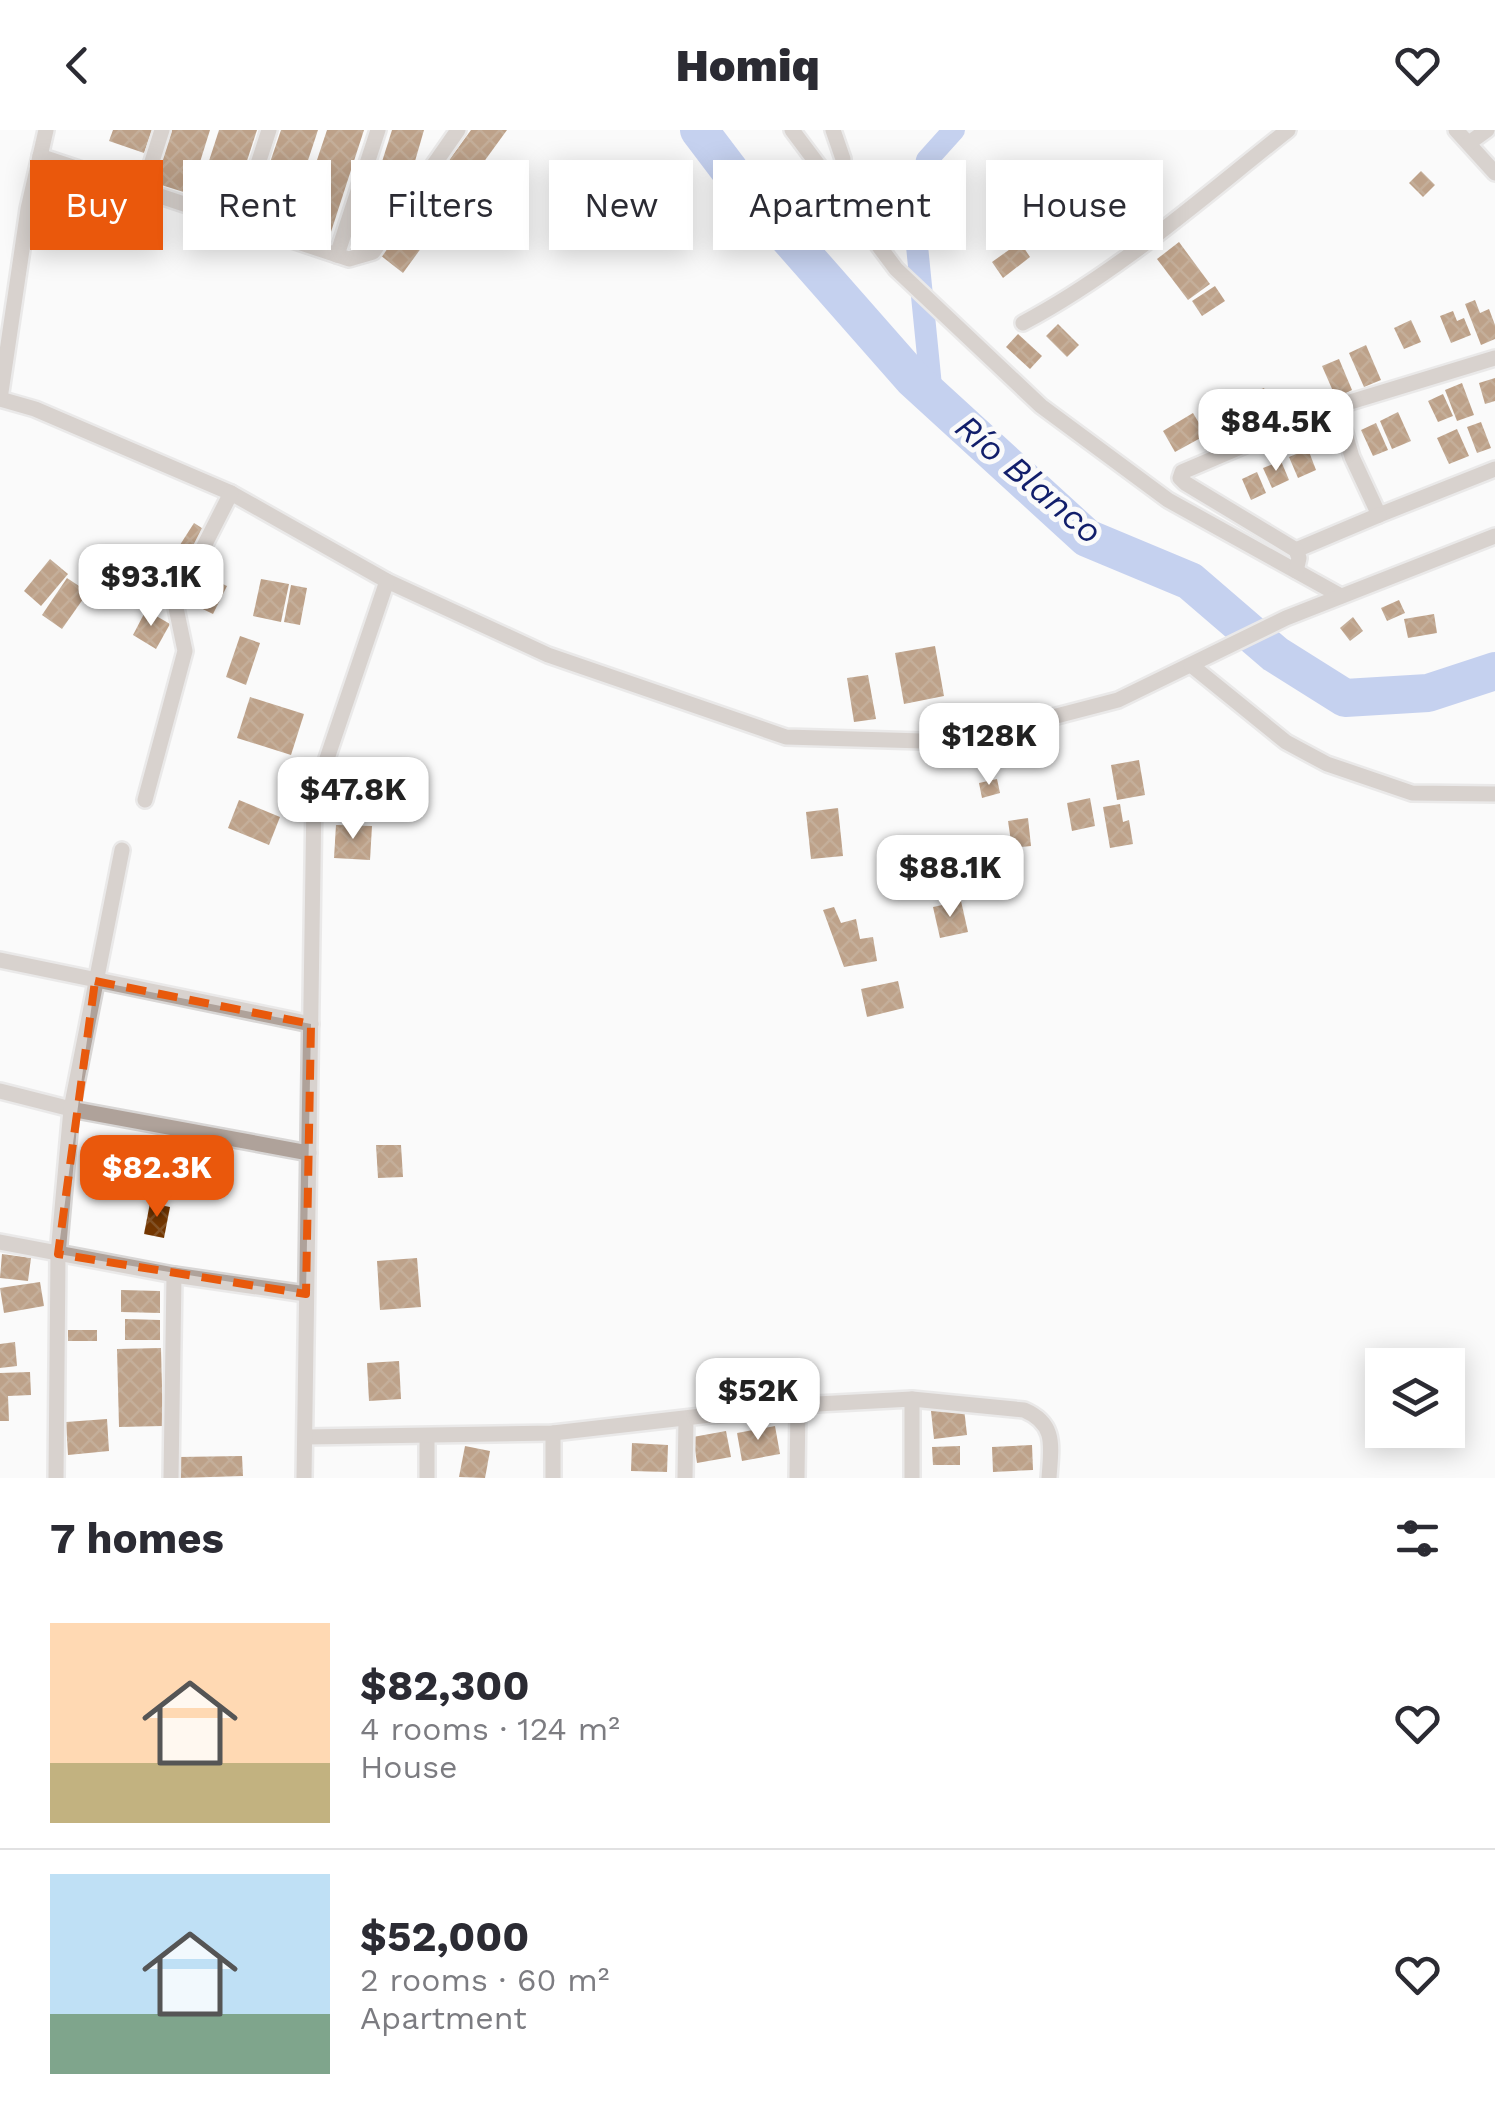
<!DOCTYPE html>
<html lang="en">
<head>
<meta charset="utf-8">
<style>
	:root { --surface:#fff; --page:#f2f2f3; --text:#2b2b33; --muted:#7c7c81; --line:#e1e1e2; --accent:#ea580c }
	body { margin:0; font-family:"Work Sans",sans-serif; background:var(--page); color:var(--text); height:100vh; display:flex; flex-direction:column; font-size:38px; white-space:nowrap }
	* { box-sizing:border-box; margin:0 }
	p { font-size:32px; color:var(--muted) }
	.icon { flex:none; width:55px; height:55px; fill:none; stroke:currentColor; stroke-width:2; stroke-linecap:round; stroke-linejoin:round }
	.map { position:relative; height:1348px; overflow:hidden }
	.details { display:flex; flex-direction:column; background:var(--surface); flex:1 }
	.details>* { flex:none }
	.guide { position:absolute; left:30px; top:30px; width:1435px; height:90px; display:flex; gap:20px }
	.buttons { position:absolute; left:1365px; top:1218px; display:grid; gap:20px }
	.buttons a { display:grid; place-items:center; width:100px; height:100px; border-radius:0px; background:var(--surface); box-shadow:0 5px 25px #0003; font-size:50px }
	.price { position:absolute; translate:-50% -85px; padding:0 22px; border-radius:20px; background:#fff; color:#222; font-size:32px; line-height:65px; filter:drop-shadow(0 2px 5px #0008) }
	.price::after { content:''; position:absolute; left:50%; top:60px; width:30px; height:22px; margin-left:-15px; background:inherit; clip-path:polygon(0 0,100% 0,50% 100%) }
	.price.current { background:var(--accent); color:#fff }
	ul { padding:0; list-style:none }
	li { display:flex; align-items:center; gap:30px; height:250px; padding:0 50px }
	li+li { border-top:2px solid var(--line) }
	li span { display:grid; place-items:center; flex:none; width:280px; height:200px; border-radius:0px; color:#555 }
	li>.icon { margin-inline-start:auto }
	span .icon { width:120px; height:120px; fill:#fffc; stroke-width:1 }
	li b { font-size:42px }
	h2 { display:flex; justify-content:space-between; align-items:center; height:120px; padding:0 50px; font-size:42px }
	.chip { padding:0 35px; border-radius:0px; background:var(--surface); box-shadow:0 5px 25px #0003; font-size:35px; line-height:90px }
	.chip.current { background:var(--accent); color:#fff }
	header { display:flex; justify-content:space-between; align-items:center; height:130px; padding:0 50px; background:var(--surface); font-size:45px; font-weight:800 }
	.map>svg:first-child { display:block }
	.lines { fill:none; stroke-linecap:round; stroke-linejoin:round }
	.canal { stroke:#869fe3; stroke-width:22 }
	.river { stroke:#869fe3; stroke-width:38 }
	.building { fill:url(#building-cross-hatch) }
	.street-casing { stroke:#d8d6d5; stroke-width:20 }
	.street { stroke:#afa29a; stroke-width:15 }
	.marked { fill:none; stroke:#e8590c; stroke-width:8; stroke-dasharray:20 12; stroke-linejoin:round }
	.labels { text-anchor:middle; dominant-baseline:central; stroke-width:10; stroke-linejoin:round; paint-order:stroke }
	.water-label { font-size:35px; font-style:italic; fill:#111e6b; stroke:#fafafa }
</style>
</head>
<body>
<header><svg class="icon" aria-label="back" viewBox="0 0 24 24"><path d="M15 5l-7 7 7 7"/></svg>Homiq<svg class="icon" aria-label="heart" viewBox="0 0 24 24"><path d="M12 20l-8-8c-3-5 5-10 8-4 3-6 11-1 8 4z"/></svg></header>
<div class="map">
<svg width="1495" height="1348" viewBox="0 0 1495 1348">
	<defs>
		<pattern id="building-cross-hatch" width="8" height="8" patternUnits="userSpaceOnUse" patternTransform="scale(2.5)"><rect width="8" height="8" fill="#733600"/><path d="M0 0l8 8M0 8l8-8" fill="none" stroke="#835226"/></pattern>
	</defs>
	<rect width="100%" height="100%" fill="#fafafa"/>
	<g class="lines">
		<path class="canal" d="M932 266 914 86 927 30 954 0"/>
		<path class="river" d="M699 0 730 41 913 249 1087 408 1190 451 1275 524 1345 568 1428 563 1495 541"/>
	</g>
	<g class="building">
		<path d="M113 0H152L144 23 109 11Z"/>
		<path d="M172 0H210L190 64 155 53Z"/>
		<path d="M219 0H257L232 77 198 65Z"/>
		<path d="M281 0H318L287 94 253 83Z"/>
		<path d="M327 0H364L329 108 295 96Z"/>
		<path d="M392 0H424L411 45 381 35Z"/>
		<path d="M471 0H507L403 143 380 125Z"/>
		<path d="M377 38 406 47 401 64 372 55Z"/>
		<path d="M1421 41 1435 55 1423 67 1409 53Z"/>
		<path d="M369 58 393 65 388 83 364 76Z"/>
		<path d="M363 78 380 84 375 102 357 96Z"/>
		<path d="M1020 112 1030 127 1003 148 992 132Z"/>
		<path d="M1179 112 1210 154 1188 170 1157 129Z"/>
		<path d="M1215 156 1225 171 1202 186 1192 171Z"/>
		<path d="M1475 170 1480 183 1489 179 1495 195V209L1481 215 1465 174Z"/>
		<path d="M1453 181 1457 191 1464 188 1471 205 1451 213 1440 186Z"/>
		<path d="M1411 190 1421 212 1404 219 1394 198Z"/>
		<path d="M1058 194 1079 215 1067 227 1046 206Z"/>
		<path d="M1018 204 1042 226 1030 239 1006 217Z"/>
		<path d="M1366 215 1381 250 1364 257 1349 223Z"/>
		<path d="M1339 229 1352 260 1336 268 1322 236Z"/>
		<path d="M1495 248V271L1485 274 1479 253Z"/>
		<path d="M1462 253 1474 285 1457 291 1445 260Z"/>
		<path d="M1264 258 1278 291 1268 295 1254 262Z"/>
		<path d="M1443 264 1453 286 1438 292 1428 271Z"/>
		<path d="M1398 282 1411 311 1392 319 1380 291Z"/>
		<path d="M1193 283 1206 305 1175 322 1163 301Z"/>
		<path d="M1481 292 1491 318 1477 323 1467 297Z"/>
		<path d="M1376 293 1388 320 1373 326 1361 300Z"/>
		<path d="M1457 299 1469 326 1449 334 1437 308Z"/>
		<path d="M1308 319 1316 340 1298 348 1289 327Z"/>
		<path d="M1281 331 1289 350 1272 358 1263 338Z"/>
		<path d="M1257 342 1266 363 1251 370 1242 349Z"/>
		<path d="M194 393 208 402 192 427 178 418Z"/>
		<path d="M50 429 68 444 41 476 24 461Z"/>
		<path d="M197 442 227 456 213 484 184 470Z"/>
		<path d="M67 448 88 462 62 499 42 485Z"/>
		<path d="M261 449 289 454 281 492 253 486Z"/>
		<path d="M291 455 307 458 300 495 284 492Z"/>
		<path d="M1399 470 1405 483 1387 491 1381 478Z"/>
		<path d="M146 480 170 494 156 519 133 505Z"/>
		<path d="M1434 484 1437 503 1408 508 1404 489Z"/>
		<path d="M1353 487 1363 501 1350 511 1340 498Z"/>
		<path d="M240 506 260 513 246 555 226 547Z"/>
		<path d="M935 516 944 566 904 574 895 523Z"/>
		<path d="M868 545 876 589 854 592 847 548Z"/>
		<path d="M250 567 304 584 291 625 237 608Z"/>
		<path d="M1139 630 1145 665 1117 670 1111 635Z"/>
		<path d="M997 649 1000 663 982 668 979 653Z"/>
		<path d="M1090 668 1095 696 1072 701 1067 673Z"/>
		<path d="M239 670 280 687 269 715 228 698Z"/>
		<path d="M1120 674 1123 692 1129 690 1133 714 1110 718 1103 677Z"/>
		<path d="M327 675H354L355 690H327Z"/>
		<path d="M838 678 843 726 811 729 806 682Z"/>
		<path d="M1028 688 1031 716 1012 718 1008 691Z"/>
		<path d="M336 695 372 696 370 730 334 728Z"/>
		<path d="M961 771 968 802 940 808 933 777Z"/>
		<path d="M834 777 841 793 856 789 860 809 873 807 877 831 844 837 823 780Z"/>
		<path d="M898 851 904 878 867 887 861 859Z"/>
		<path d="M376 1015H401L403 1047 378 1048Z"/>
		<path d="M150 1073 170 1077 164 1108 144 1104Z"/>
		<path d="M2 1124 31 1128 28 1151 0 1148Z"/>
		<path d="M417 1128 421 1177 380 1180 377 1131Z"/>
		<path d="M40 1152 44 1176 4 1183 0 1158Z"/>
		<path d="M121 1160 160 1161V1183L121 1182Z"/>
		<path d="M125 1189 160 1190V1210H125Z"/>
		<rect x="68" y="1200" width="29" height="11"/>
		<path d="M15 1212 17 1236 0 1238V1214Z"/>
		<path d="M161 1218 163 1296 119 1297 117 1219Z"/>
		<path d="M399 1231 401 1269 369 1271 367 1233Z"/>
		<path d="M30 1242 31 1265 8 1266 9 1291H0V1243Z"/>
		<path d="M964 1278 967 1305 934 1309 931 1281Z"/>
		<path d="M107 1289 109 1321 68 1325 66 1292Z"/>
		<path d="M775 1296 780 1324 742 1331 737 1303Z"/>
		<path d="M726 1301 731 1327 697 1333 693 1307Z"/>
		<path d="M632 1313 668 1315 667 1342 631 1341Z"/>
		<path d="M1032 1315 1033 1340 993 1342 992 1317Z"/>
		<path d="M465 1316 490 1321 485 1348 459 1347Z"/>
		<path d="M960 1316V1335H933L932 1317Z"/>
		<path d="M242 1326 243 1346 179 1348V1327Z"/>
	</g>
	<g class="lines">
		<defs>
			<g id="street">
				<path d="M792 0 896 139 1041 276 1168 370 1341 466"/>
				<path d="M833 0 843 29 841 67"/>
				<path d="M1456 0 1495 43"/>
				<path d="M1469 13 1487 0"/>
				<path d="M40 26 349 129 373 122 458 0"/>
				<path d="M143 60 162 0"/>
				<path d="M239 92 269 0"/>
				<path d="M337 125 378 0"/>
				<path d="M1023 193C1119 142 1203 67 1288 0"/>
				<path d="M0 269 35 279 231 363 387 451 548 525 786 607 957 612 1118 570 1286 488 1495 406"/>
				<path d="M0 269 28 79 46 0"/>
				<path d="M1337 276 1352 327 1379 385 1495 339"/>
				<path d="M1296 420 1379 385"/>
				<path d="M1296 441 1299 428 1296 420 1185 353 1180 348 1182 342 1337 276 1495 228"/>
				<path d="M1191 535 1286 612 1327 634 1412 663 1495 664"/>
				<path d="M145 670 185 521 175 473 231 363"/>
				<path d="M0 830 311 894"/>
				<path d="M0 961 71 979 309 1023"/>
				<path d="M0 1112 174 1145 306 1164"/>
				<path d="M553 1303V1348"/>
				<path d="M427 1306V1348"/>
				<path d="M306 1307 553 1303 798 1275 912 1269 1024 1280C1057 1294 1051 1317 1049 1348"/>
				<path d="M56 1348 58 1124 71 979 122 720"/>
				<path d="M171 1348 174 1145"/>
				<path d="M304 1348 314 667 387 451"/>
				<path d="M685 1348 686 1289"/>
				<path d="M797 1348 798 1275"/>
				<path d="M912 1348V1269"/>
			</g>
		</defs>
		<use href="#street" class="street-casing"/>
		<use href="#street" class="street"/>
	</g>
	<path d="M0 0H1495V1348H0ZM95 851 311 894 306 1164 58 1124Z" fill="#fafafa" fill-opacity=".55" fill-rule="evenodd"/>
	<path class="marked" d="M95 851 311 894 306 1164 58 1124Z"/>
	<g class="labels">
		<g class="water-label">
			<text transform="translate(1029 349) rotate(40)">Río Blanco</text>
		</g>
	</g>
</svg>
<div class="buttons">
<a><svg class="icon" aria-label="layers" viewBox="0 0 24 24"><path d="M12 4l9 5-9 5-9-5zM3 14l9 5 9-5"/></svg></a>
</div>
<b class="price" style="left:1276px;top:344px">$84.5K</b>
<b class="price" style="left:151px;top:499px">$93.1K</b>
<b class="price" style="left:989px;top:658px">$128K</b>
<b class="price" style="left:353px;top:712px">$47.8K</b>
<b class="price" style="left:950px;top:790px">$88.1K</b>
<b class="price current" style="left:157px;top:1090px">$82.3K</b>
<b class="price" style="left:758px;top:1313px">$52K</b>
<div class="guide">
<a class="chip current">Buy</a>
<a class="chip">Rent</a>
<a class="chip">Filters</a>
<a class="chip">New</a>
<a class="chip">Apartment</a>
<a class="chip">House</a>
</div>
</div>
<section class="details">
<h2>7 homes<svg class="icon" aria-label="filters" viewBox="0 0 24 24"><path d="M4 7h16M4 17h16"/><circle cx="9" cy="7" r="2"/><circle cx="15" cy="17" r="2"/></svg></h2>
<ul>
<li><span style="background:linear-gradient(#ffd9b3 70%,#c2b280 0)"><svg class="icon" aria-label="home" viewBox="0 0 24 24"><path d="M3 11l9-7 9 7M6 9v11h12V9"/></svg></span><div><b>$82,300</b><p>4 rooms · 124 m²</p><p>House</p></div><svg class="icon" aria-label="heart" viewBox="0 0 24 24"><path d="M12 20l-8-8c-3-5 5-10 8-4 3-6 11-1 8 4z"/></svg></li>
<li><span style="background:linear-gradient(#bfe0f5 70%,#7fa58c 0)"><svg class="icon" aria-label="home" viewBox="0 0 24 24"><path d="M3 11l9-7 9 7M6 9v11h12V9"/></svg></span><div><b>$52,000</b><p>2 rooms · 60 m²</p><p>Apartment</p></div><svg class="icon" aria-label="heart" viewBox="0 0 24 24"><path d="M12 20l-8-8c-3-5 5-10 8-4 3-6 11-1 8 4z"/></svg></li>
</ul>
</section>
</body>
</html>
